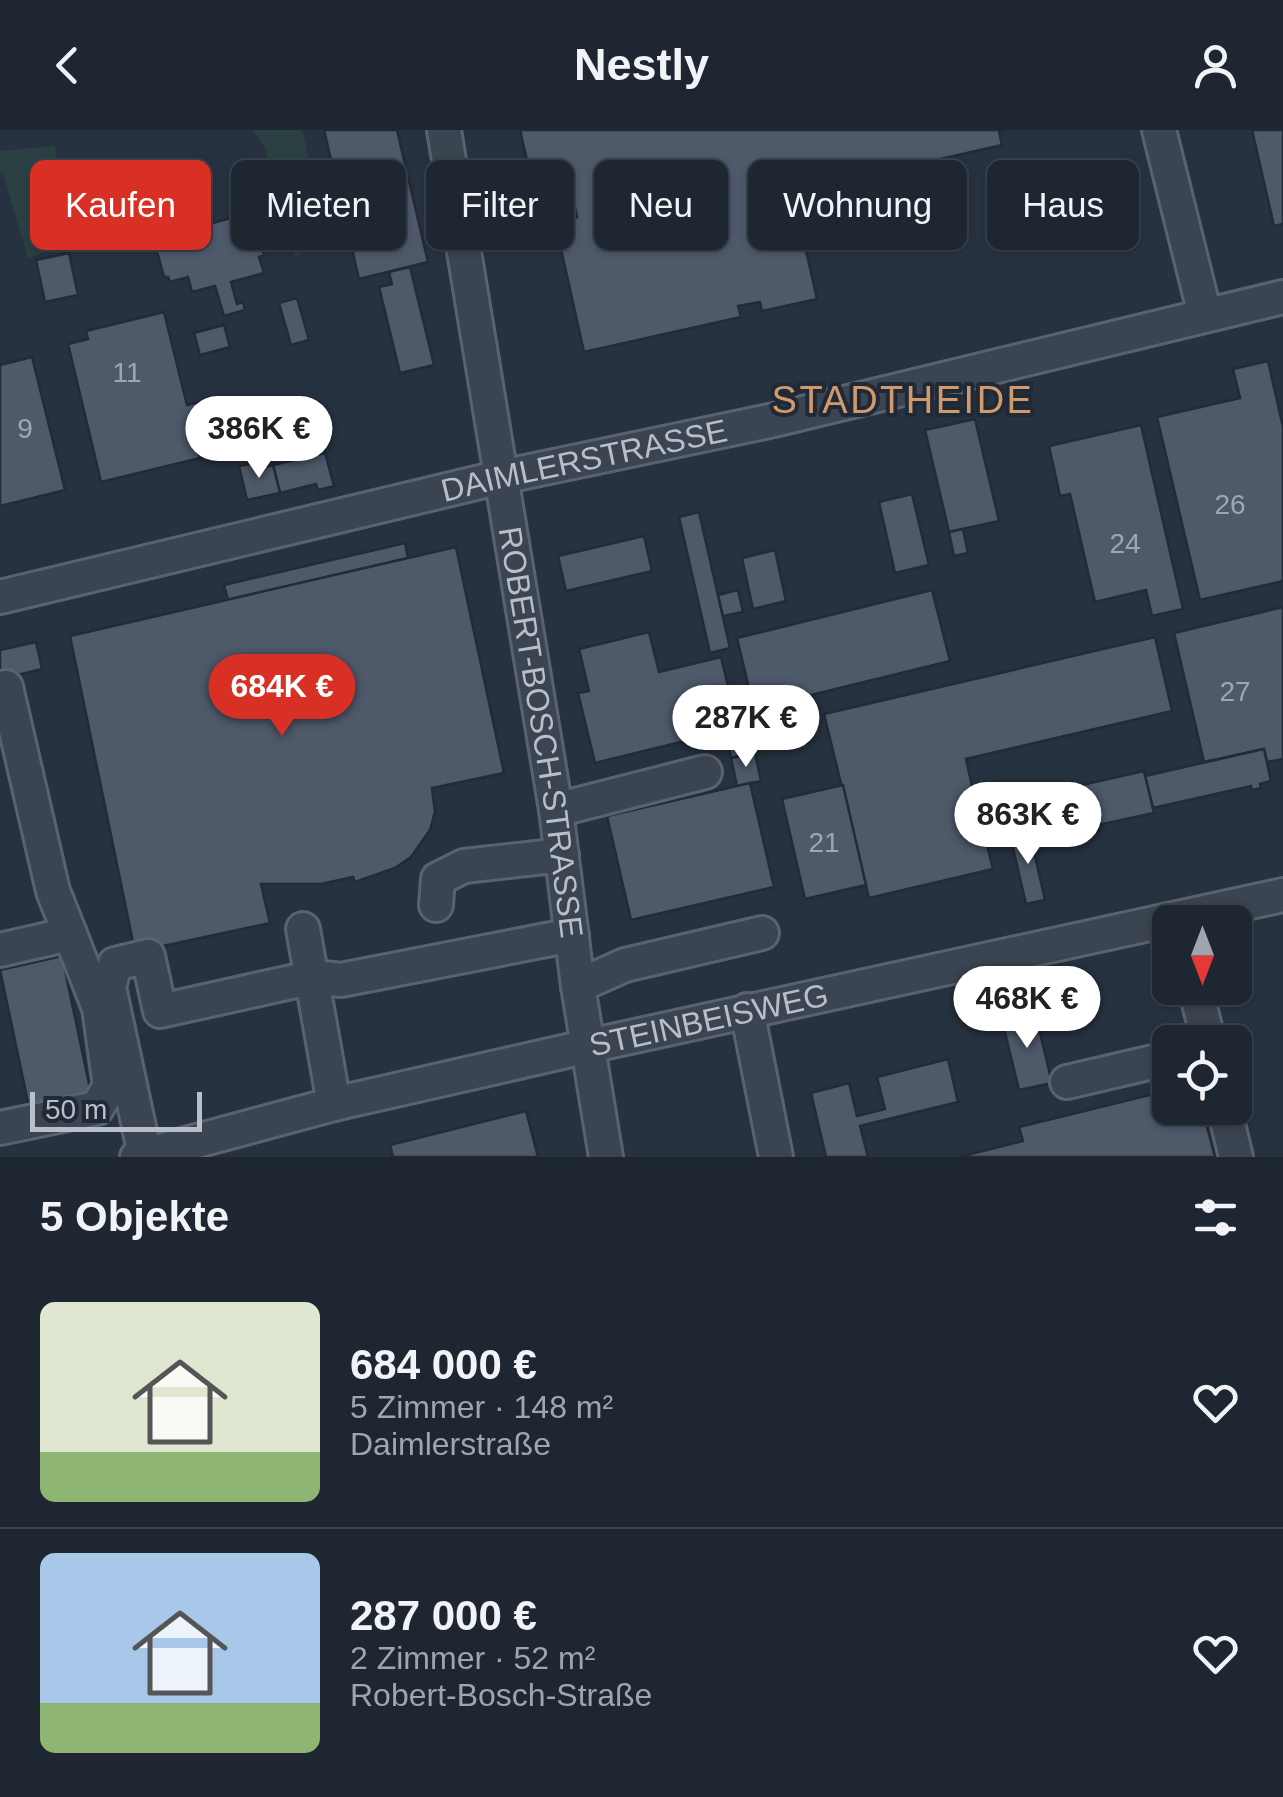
<!DOCTYPE html>
<html lang="de">
<head>
<meta charset="utf-8">
<style>
	:root { --surface:#1d2631; --page:#2a323d; --text:#f1f3f6; --muted:#a0a5ab; --line:#3b434d; --accent:#d93025 }
	body { margin:0; font-family:Arial,sans-serif; background:var(--page); color:var(--text); height:100vh; display:flex; flex-direction:column; font-size:38px; white-space:nowrap }
	* { box-sizing:border-box; margin:0 }
	p { font-size:32px; color:var(--muted) }
	.icon { flex:none; width:55px; height:55px; fill:none; stroke:currentColor; stroke-width:2; stroke-linecap:round; stroke-linejoin:round }
	.map { position:relative; height:1027px; overflow:hidden }
	.side { display:flex; flex-direction:column; background:var(--surface); flex:1 }
	.side>* { flex:none }
	.guide { position:absolute; left:30px; top:30px; width:1225px; height:90px; display:flex; gap:20px }
	.needle { width:65px; rotate:180deg }
	.controls { position:absolute; left:1152px; top:775px; display:grid; gap:20px }
	.controls a { display:grid; place-items:center; width:100px; height:100px; border-radius:15px; background:var(--surface); box-shadow:0 2px 8px #0004,0 0 0 2px var(--line); font-size:50px }
	.scale { position:absolute; left:30px; bottom:25px; width:172px; box-sizing:border-box; padding-left:10px; border:5px solid #b8bfcb; border-top:0; font-size:28px; line-height:35px; white-space:nowrap; color:#b8bfcb; -webkit-text-stroke:8px #202936; paint-order:stroke }
	.price { position:absolute; translate:-50% -85px; padding:0 22px; border-radius:35px; background:#fff; color:#222; font-size:32px; line-height:65px; filter:drop-shadow(0 2px 5px #0008) }
	.price::after { content:''; position:absolute; left:50%; top:60px; width:30px; height:22px; margin-left:-15px; background:inherit; clip-path:polygon(0 0,100% 0,50% 100%) }
	.price.on { background:var(--accent); color:#fff }
	ul { padding:0; list-style:none }
	li { display:flex; align-items:center; gap:30px; height:250px; padding:0 40px }
	li+li { border-top:2px solid var(--line) }
	li span { display:grid; place-items:center; flex:none; width:280px; height:200px; border-radius:15px; color:#555 }
	li>.icon { margin-inline-start:auto }
	span .icon { width:120px; height:120px; fill:#fffc; stroke-width:1 }
	li b { font-size:42px }
	h2 { display:flex; justify-content:space-between; align-items:center; height:120px; padding:0 40px; font-size:42px }
	.pill { padding:0 35px; border-radius:15px; background:var(--surface); box-shadow:0 2px 8px #0004,0 0 0 2px var(--line); font-size:35px; line-height:90px }
	.pill.on { background:var(--accent); color:#fff }
	header { display:flex; justify-content:space-between; align-items:center; height:130px; padding:0 40px; background:var(--surface); font-size:45px; font-weight:600 }
	.map>svg:first-child { display:block }
	.green { fill:#2a4043 }
	.building { fill:#4e596a; stroke:#222b38; stroke-width:2.5 }
	.lines { fill:none; stroke-linecap:round; stroke-linejoin:round }
	.minor-casing { stroke:#59626e; stroke-width:38 }
	.minor { stroke:#3b4451; stroke-width:32 }
	.labels { text-anchor:middle; dominant-baseline:central; stroke-width:8; stroke-linejoin:round; paint-order:stroke }
	.number-label { font-size:28px; fill:#9ea6b3 }
	.street-label { font-size:32px; fill:#b8bfcb; stroke:#202936 }
	.quarter-label { font-size:38px; letter-spacing:2.5px; fill:#d29a6c; stroke:#202936 }
</style>
</head>
<body>
<header><svg class="icon" aria-label="back" viewBox="0 0 24 24"><path d="M15 5l-7 7 7 7"/></svg>Nestly<svg class="icon" aria-label="person" viewBox="0 0 24 24"><circle cx="12" cy="8" r="4"/><path d="M4 21q1-7 8-7t8 7"/></svg></header>
<div class="map">
<svg width="1283" height="1027" viewBox="0 0 1283 1027">
	<rect width="100%" height="100%" fill="#273241"/>
	<g class="green">
		<path d="M253 0H302L328 108 295 127 265 17Z"/>
		<path d="M55 16 72 112 28 128 3 43H0V21Z"/>
	</g>
	<g class="building">
		<path d="M324 0H397L428 132 359 149Z"/>
		<path d="M520 0H1004L999 1 1002 15 848 50 845 37 789 45 817 169 762 181 760 172 738 176 741 187 584 222 555 92 577 87 573 69 538 78Z"/>
		<path d="M1252 0H1283V94L1274 96Z"/>
		<path d="M252 82 257 101 253 102 256 115 261 113 264 125 259 127 264 143 231 152 237 174 243 172 245 180 224 186 215 156 192 162 188 147 170 152 168 147H164L154 111 160 109 159 103 182 96 186 113 212 107 209 94Z"/>
		<path d="M69 123 78 165 45 172 36 130Z"/>
		<path d="M410 137 434 235 400 243 379 157 392 154 389 142Z"/>
		<path d="M297 168 309 210 291 215 279 173Z"/>
		<path d="M164 182 187 275 205 271 209 290 192 295 200 328 101 352 68 214 88 209 86 201Z"/>
		<path d="M224 195 230 217 200 225 194 203Z"/>
		<path d="M32 227 65 360 0 376V235Z"/>
		<path d="M1268 231 1283 297V451L1200 470 1157 287 1240 268 1233 239Z"/>
		<path d="M975 289 999 391 949 402 925 300Z"/>
		<path d="M1141 295 1183 479 1152 486 1146 460 1095 472 1070 364 1060 366 1049 316Z"/>
		<path d="M325 323 334 356 318 360 316 354 280 363 273 335Z"/>
		<path d="M255 333 257 339 273 335 280 363 247 370 239 336Z"/>
		<path d="M912 364 929 435 895 443 879 372Z"/>
		<path d="M699 382 730 518 710 523 679 387Z"/>
		<path d="M963 399 968 423 954 426 949 402Z"/>
		<path d="M644 406 652 441 566 461 558 426Z"/>
		<path d="M405 413 408 428 228 470 224 455Z"/>
		<path d="M456 417 504 643 432 658 435 682 430 700 411 727 395 738 355 752 353 747 321 754H261L270 793 135 822 70 506Z"/>
		<path d="M775 420 786 471 753 479 742 428Z"/>
		<path d="M738 460 743 482 723 486 718 465Z"/>
		<path d="M932 460 950 531 754 579 737 508Z"/>
		<path d="M1283 477V629L1267 632 1264 619 1204 632 1174 503Z"/>
		<path d="M649 502 659 542 721 527 738 598 595 633 578 563 589 561 579 519Z"/>
		<path d="M1155 507 1172 581 966 629 977 678 991 675 986 654 998 651 1011 710 987 715 993 739 869 768 824 584Z"/>
		<path d="M36 512 42 539 0 549V520Z"/>
		<path d="M750 604 755 623 731 628 727 610Z"/>
		<path d="M1264 619 1271 651 1260 654 1261 658 1252 660 1251 656 1153 678 1145 646Z"/>
		<path d="M755 623 761 651 737 656 731 628Z"/>
		<path d="M1144 641 1154 683 1098 695 1099 701 1087 704 1085 698 1052 705 1042 664Z"/>
		<path d="M750 653 774 757 631 790 607 686Z"/>
		<path d="M843 655 866 755 805 769 782 669Z"/>
		<path d="M1029 700 1045 770 1026 774 1010 705Z"/>
		<path d="M62 826 91 963 29 977 0 840Z"/>
		<path d="M1035 882 1052 953 1019 960 1002 890Z"/>
		<path d="M948 929 958 972 860 996 868 1027H826L811 963 849 953 857 986 885 979 877 947Z"/>
		<path d="M1170 960V978H1202L1215 1027H959L1023 1011 1019 997Z"/>
		<path d="M526 981 538 1027H393L390 1015Z"/>
	</g>
	<g class="lines">
		<defs>
			<g id="minor">
				<path id="s1" d="M444 0 556 680 578 856 606 1027"/>
				<path d="M1159 0 1205 185"/>
				<path id="s2" d="M0 467 501 347 774 290 1283 167"/>
				<path d="M0 559 6 557 53 761 70 804 0 820"/>
				<path d="M556 680 705 642"/>
				<path d="M436 775 438 749 464 736 562 725"/>
				<path d="M303 799 334 974"/>
				<path d="M578 856 625 835 762 803"/>
				<path d="M1195 858 1209 912"/>
				<path d="M747 880 776 1027"/>
				<path d="M1067 952 1170 928"/>
				<path d="M1224 978 1236 1027"/>
				<path d="M0 998 97 978 110 956 99 878 70 804"/>
				<path d="M145 1025 109 857 115 834 148 826 160 881 314 847 341 850 572 805"/>
				<path id="s3" d="M137 1027 334 974 589 916 1283 765"/>
			</g>
		</defs>
		<use href="#minor" class="minor-casing"/>
		<use href="#minor" class="minor"/>
	</g>
	<g class="labels">
		<g class="number-label">
			<text x="127" y="242">11</text>
			<text x="25" y="298">9</text>
			<text x="1230" y="374">26</text>
			<text x="1125" y="413">24</text>
			<text x="1235" y="561">27</text>
			<text x="824" y="712">21</text>
		</g>
		<g class="street-label">
			<text stroke="none"><textPath href="#s2" startOffset="600">DAIMLERSTRASSE</textPath></text>
			<text stroke="none"><textPath href="#s1" startOffset="610">ROBERT-BOSCH-STRASSE</textPath></text>
			<text stroke="none"><textPath href="#s3" startOffset="588">STEINBEISWEG</textPath></text>
		</g>
		<g class="quarter-label">
			<text x="903" y="270">STADTHEIDE</text>
		</g>
	</g>
</svg>
<div class="controls">
<a><svg class="needle" viewBox="-14 -14 28 28"><path d="M0-13l5 13h-10z" fill="#e53935"/><path d="M0 13l5-13h-10z" fill="#a0a5ab"/></svg></a>
<a><svg class="icon" aria-label="locate" viewBox="0 0 24 24"><circle cx="12" cy="12" r="6"/><path d="M12 2v4M12 18v4M2 12h4M18 12h4"/></svg></a>
</div>
<div class="scale">50 m</div>
<b class="price" style="left:259px;top:351px">386K €</b>
<b class="price on" style="left:282px;top:609px">684K €</b>
<b class="price" style="left:746px;top:640px">287K €</b>
<b class="price" style="left:1028px;top:737px">863K €</b>
<b class="price" style="left:1027px;top:921px">468K €</b>
<div class="guide">
<a class="pill on">Kaufen</a>
<a class="pill">Mieten</a>
<a class="pill">Filter</a>
<a class="pill">Neu</a>
<a class="pill">Wohnung</a>
<a class="pill">Haus</a>
</div>
</div>
<section class="side">
<h2>5 Objekte<svg class="icon" aria-label="filters" viewBox="0 0 24 24"><path d="M4 7h16M4 17h16"/><circle cx="9" cy="7" r="2"/><circle cx="15" cy="17" r="2"/></svg></h2>
<ul>
<li><span style="background:linear-gradient(#dfe7d0 75%,#8fb573 0)"><svg class="icon" aria-label="home" viewBox="0 0 24 24"><path d="M3 11l9-7 9 7M6 9v11h12V9"/></svg></span><div><b>684 000 €</b><p>5 Zimmer · 148 m²</p><p>Daimlerstraße</p></div><svg class="icon" aria-label="heart" viewBox="0 0 24 24"><path d="M12 20l-8-8c-3-5 5-10 8-4 3-6 11-1 8 4z"/></svg></li>
<li><span style="background:linear-gradient(#a9c7e8 75%,#8fb573 0)"><svg class="icon" aria-label="home" viewBox="0 0 24 24"><path d="M3 11l9-7 9 7M6 9v11h12V9"/></svg></span><div><b>287 000 €</b><p>2 Zimmer · 52 m²</p><p>Robert-Bosch-Straße</p></div><svg class="icon" aria-label="heart" viewBox="0 0 24 24"><path d="M12 20l-8-8c-3-5 5-10 8-4 3-6 11-1 8 4z"/></svg></li>
</ul>
</section>
</body>
</html>
